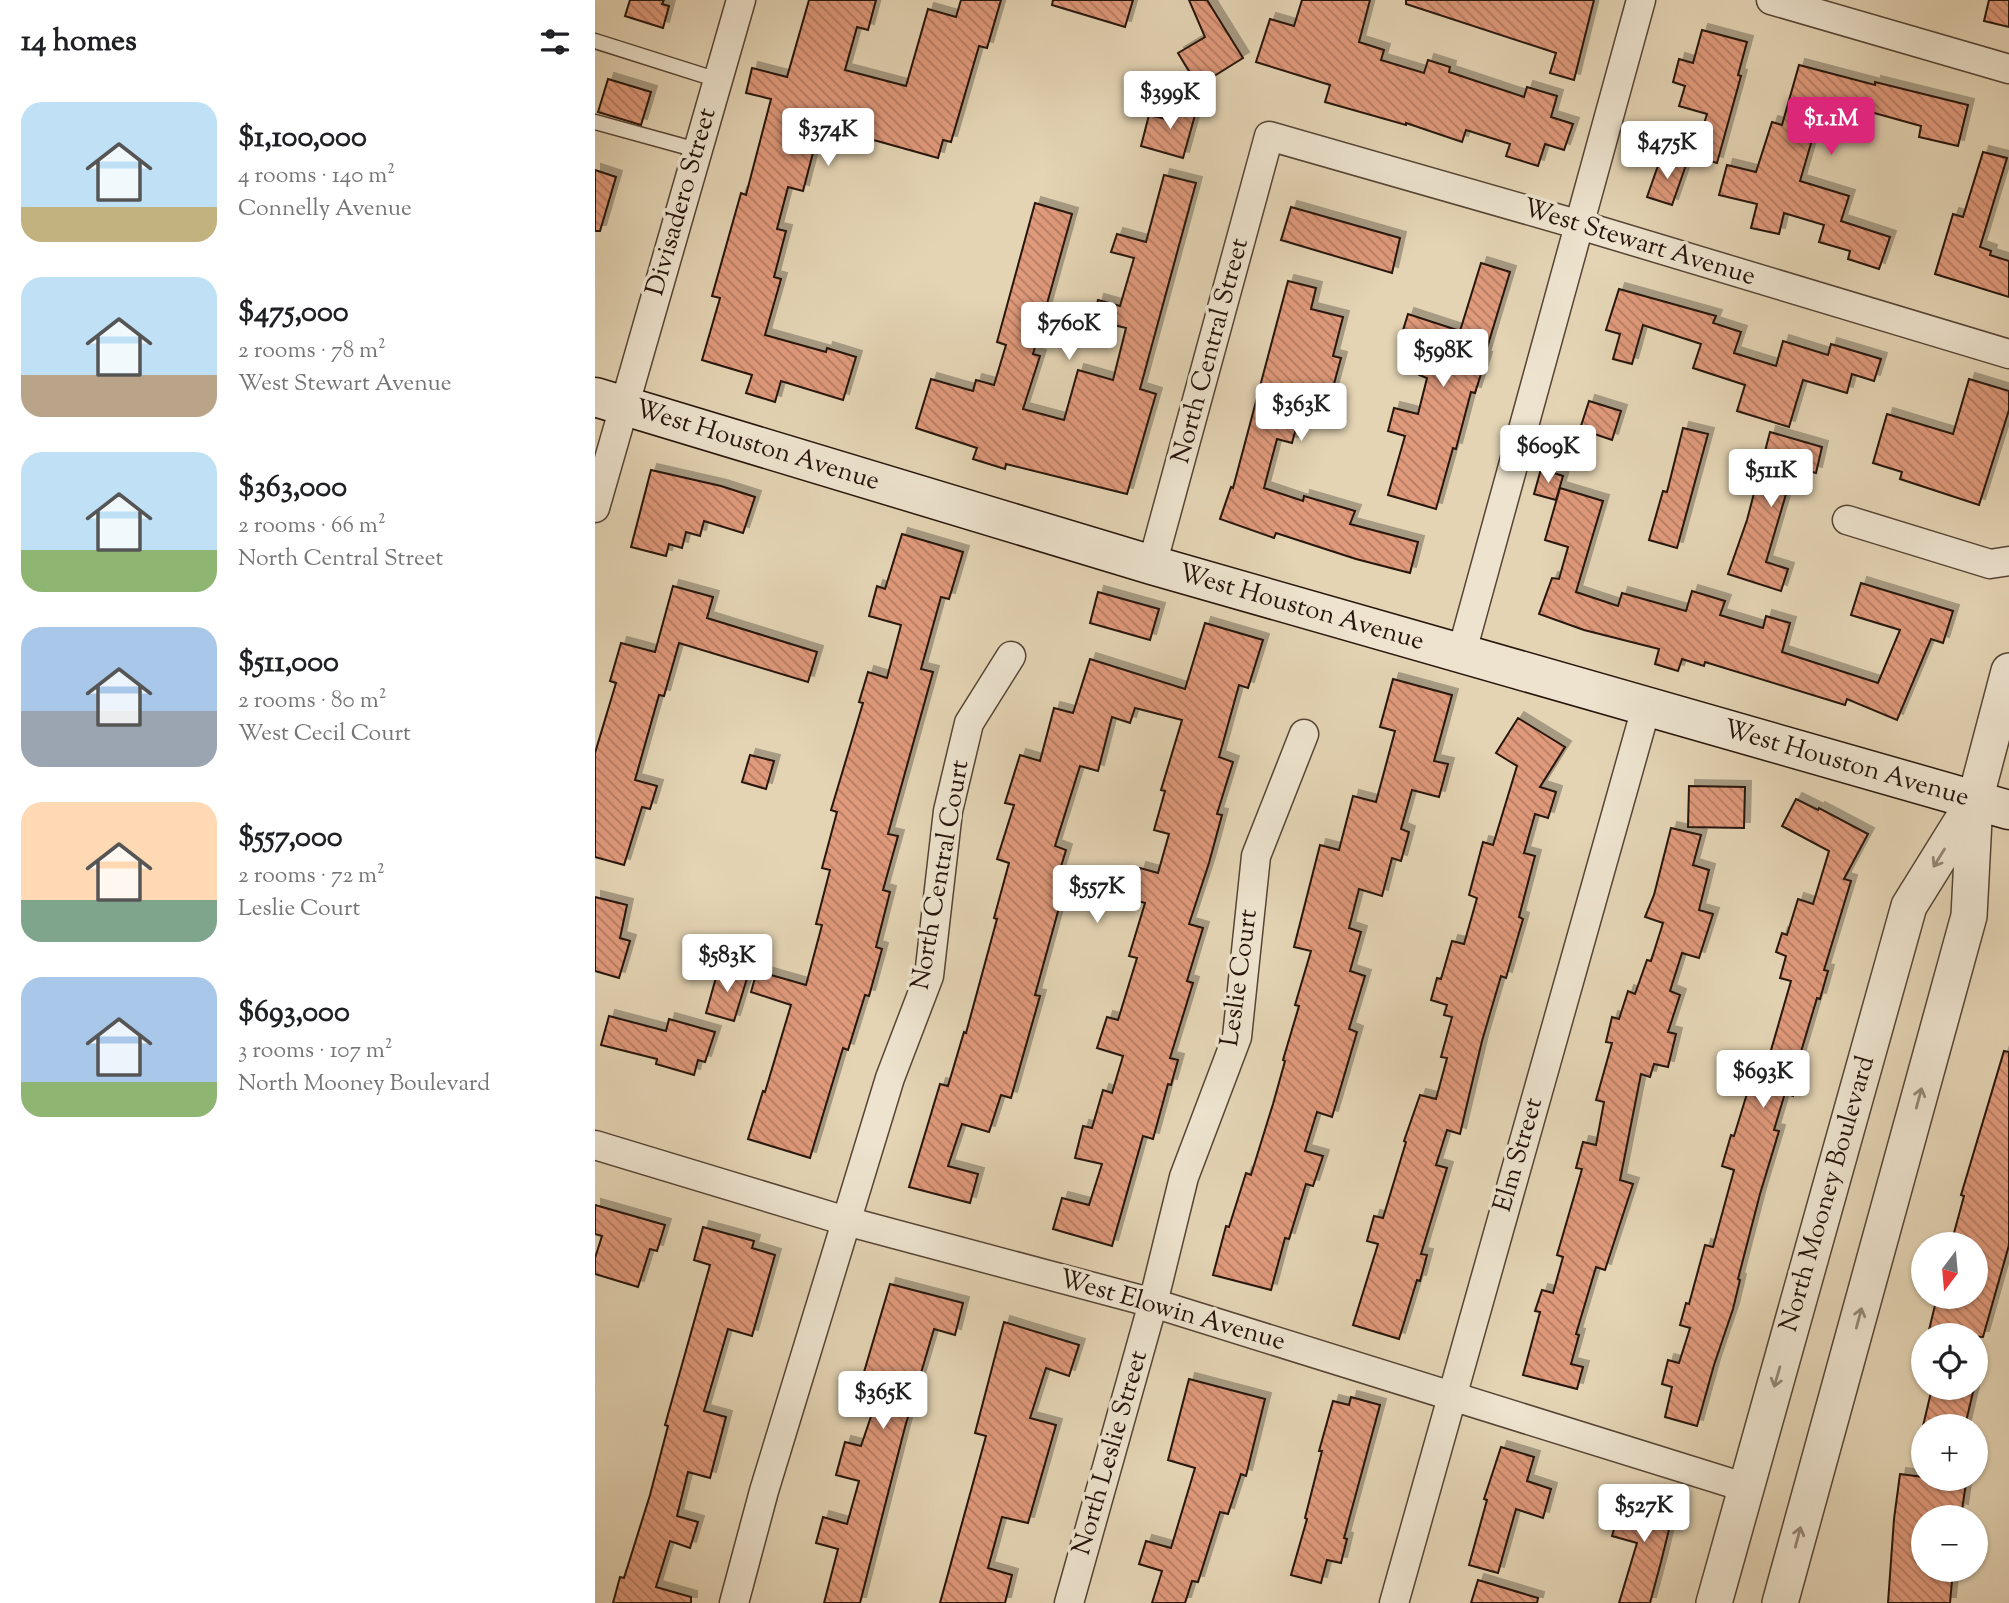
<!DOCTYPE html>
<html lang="en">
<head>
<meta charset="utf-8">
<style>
	:root { --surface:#fff; --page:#f2f2f2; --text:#202124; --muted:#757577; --accent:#db2777 }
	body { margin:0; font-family:"Sorts Mill Goudy",serif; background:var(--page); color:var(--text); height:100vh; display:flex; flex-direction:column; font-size:26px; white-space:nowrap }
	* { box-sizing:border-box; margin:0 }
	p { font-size:23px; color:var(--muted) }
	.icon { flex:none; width:38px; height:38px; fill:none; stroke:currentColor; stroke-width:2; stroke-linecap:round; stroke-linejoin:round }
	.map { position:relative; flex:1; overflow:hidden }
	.sheet { display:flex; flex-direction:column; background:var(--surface); width:595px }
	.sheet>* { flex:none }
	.needle { width:46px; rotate:196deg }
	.fabs { position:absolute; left:1316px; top:1232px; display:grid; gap:14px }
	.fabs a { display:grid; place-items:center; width:77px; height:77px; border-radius:50%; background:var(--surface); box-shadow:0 2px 5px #0004; font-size:35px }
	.price { position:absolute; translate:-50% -60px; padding:0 16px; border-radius:7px; background:#fff; color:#222; font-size:23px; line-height:46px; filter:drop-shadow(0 2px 4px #0008) }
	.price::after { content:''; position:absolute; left:50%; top:42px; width:21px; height:16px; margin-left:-10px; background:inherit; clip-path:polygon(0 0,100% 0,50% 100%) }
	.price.current { background:var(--accent); color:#fff }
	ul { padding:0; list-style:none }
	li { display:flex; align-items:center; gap:21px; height:175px; padding:0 21px }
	li span { display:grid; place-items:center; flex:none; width:196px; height:140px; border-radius:21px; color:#555 }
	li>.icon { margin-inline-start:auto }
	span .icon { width:84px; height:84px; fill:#fffc; stroke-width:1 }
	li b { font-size:30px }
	h2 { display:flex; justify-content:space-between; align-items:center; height:84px; padding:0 21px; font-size:30px }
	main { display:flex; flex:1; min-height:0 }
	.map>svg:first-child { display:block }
	.building { fill:url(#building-back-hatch); stroke:#27140b; stroke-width:2; filter:url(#shadow) }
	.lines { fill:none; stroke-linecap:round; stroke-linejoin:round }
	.service-casing { stroke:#564435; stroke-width:17 }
	.minor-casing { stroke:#564435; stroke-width:31 }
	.tertiary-casing { stroke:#564435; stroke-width:38 }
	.secondary-casing { stroke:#27140b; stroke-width:41 }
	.service { stroke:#ede3ce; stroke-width:14 }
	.minor { stroke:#ede3ce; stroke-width:28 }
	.tertiary { stroke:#ede3ce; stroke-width:35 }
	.secondary { stroke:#ede3ce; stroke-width:38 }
	.oneway { stroke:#948676 }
	.labels { text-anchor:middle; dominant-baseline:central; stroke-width:7; stroke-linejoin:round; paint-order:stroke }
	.street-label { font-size:26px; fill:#27140b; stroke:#ede3ce }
</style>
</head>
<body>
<main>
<section class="sheet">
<h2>14 homes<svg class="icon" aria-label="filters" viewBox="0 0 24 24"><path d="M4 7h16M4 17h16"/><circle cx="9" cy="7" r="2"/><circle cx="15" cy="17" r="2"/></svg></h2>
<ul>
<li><span style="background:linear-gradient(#bfe0f5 75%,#c2b280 0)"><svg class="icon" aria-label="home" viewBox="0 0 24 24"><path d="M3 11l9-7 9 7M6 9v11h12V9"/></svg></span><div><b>$1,100,000</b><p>4 rooms · 140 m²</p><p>Connelly Avenue</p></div></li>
<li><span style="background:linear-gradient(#bfe0f5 70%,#b9a48a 0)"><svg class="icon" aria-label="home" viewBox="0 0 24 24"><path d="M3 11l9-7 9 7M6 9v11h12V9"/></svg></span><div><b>$475,000</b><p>2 rooms · 78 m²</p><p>West Stewart Avenue</p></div></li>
<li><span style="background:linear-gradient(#bfe0f5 70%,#8fb573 0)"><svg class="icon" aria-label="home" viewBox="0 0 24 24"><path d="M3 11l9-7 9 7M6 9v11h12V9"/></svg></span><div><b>$363,000</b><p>2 rooms · 66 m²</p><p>North Central Street</p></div></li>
<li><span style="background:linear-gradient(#a9c7e8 60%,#9aa5b1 0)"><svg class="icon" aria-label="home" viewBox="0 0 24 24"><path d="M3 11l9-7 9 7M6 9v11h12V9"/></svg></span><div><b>$511,000</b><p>2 rooms · 80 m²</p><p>West Cecil Court</p></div></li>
<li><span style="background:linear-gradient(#ffd9b3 70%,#7fa58c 0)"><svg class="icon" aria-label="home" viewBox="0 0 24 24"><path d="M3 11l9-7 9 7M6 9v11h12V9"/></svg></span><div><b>$557,000</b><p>2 rooms · 72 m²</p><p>Leslie Court</p></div></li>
<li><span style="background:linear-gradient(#a9c7e8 75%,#8fb573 0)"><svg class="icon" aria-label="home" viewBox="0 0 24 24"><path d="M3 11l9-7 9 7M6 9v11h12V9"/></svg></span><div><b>$693,000</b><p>3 rooms · 107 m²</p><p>North Mooney Boulevard</p></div></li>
</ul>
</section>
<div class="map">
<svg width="1414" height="1603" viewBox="0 0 1414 1603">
	<defs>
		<pattern id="building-back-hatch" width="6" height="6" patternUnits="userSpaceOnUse" patternTransform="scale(1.75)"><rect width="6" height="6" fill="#e09a7b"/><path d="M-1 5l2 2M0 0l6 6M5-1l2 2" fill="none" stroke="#b67c63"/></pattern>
		<filter id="shadow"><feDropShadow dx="6" dy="-6" stdDeviation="0" flood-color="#0004"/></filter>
	</defs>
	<rect width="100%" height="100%" fill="#e4d4b4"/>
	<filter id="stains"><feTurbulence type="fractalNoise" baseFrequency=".00286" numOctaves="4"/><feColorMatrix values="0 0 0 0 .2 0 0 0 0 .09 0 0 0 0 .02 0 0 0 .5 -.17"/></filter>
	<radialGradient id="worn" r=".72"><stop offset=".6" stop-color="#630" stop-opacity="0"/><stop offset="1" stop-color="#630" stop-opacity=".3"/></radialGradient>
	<g class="building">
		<path d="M35 0H69L67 4 74 6 68 28 30 16Z"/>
		<path d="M214 0H281L273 30 262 27 250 70 311 86 333 9 361 17 366 0H406L392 48 384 46 356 142 348 140 343 158 275 139 273 145 224 130 208 191 193 187 182 229 191 231 179 277 186 279 170 335 231 352 232 348 261 357 248 400 186 381 180 402 151 393 157 375 107 360 125 298 117 296 146 193 151 195 176 99 151 93 157 68 192 77Z"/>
		<path d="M458 0H538L530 27 457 5Z"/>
		<path d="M594 0H612L648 58 603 86 583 53 610 37Z"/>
		<path d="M707 0H775L764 42 789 50 786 60 829 73 833 60 855 67 854 72 929 97 932 87 962 96 956 117 978 124 969 150 950 144 943 166 911 156 915 144 871 130 867 142 811 123V125L730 102 735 85 661 62 675 19 699 26Z"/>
		<path d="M811 0H999L979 80 955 73 961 53 811 4Z"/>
		<path d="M1394 0H1414V27L1389 21Z"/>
		<path d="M1107 30 1152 42 1143 75 1146 76 1122 163 1099 156 1112 114 1084 106 1090 86 1078 82 1084 59 1098 63Z"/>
		<path d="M1204 65 1280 85V82L1373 105 1363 146 1324 137 1326 126 1229 99 1205 181 1254 196 1246 221 1295 237 1284 269 1253 259 1255 251 1224 242 1229 225 1189 213 1184 234 1156 228 1162 204 1124 195 1132 165 1161 172 1177 122 1187 125Z"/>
		<path d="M13 79 56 92 46 125 3 112Z"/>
		<path d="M580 101 602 108 588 158 546 146 554 115 575 120Z"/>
		<path d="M1388 152 1412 158 1385 247 1396 251 1395 255 1414 261V297L1340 274 1358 214 1368 217Z"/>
		<path d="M1066 157 1091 165 1077 205 1052 197Z"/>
		<path d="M0 170 21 177 5 231H0Z"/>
		<path d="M569 175 601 183 545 389 561 394 532 494 411 464 410 469 378 459 382 448 321 428 336 379 378 391 381 380 399 385 411 345 402 342 440 203 477 214 438 354 445 356 428 409 469 420 483 370 518 380 531 328 498 320 503 300 525 306 539 258 516 252 522 234 551 242Z"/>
		<path d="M696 207 805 238 797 273 686 240Z"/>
		<path d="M886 263 915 272 889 358H891L880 393 876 392 861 449 858 448 841 509 793 495 810 436 793 431 799 408 823 414 832 378 824 375 829 360 813 355 816 344 805 340 813 314 865 331Z"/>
		<path d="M693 281 721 288 716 309 748 317 738 356 746 358 736 395 712 388 697 443 682 439 669 488 708 501 709 496 760 511 755 524 823 542 815 573 761 559 681 533 679 538 625 519 636 487 638 488Z"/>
		<path d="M1024 289 1121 316 1118 323 1146 332 1139 353 1181 366 1188 341 1233 355 1236 344 1286 359 1279 381 1257 374 1252 393 1208 380 1194 427 1142 411 1150 385 1098 368 1106 344 1048 325 1037 364 1018 359 1025 334 1011 330Z"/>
		<path d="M1374 379 1414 391V410L1384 505 1305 479 1307 472 1278 463 1292 414 1358 434Z"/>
		<path d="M994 401 1026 411 1017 440 985 429Z"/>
		<path d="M1088 428 1113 434 1082 548 1054 540 1068 491 1072 492Z"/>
		<path d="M1175 432 1227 447 1221 473 1199 467 1171 562 1193 569 1186 591 1133 574 1152 520Z"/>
		<path d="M946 469 968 476 961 500 939 494Z"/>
		<path d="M56 470 126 486 160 497 148 533 109 521 105 536 91 532 87 548 74 544 71 556 36 547Z"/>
		<path d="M965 488 1008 501 981 592 1023 606 1027 593 1091 611 1097 591 1130 601 1125 615 1168 628 1171 616 1195 623 1187 652 1283 683 1305 630 1256 615 1266 583 1358 611 1348 643 1336 639 1302 720 1252 699 1250 705 1110 662 1109 666 1087 659 1083 671 1060 664 1064 649 989 630 944 614 957 578 964 579 973 547 950 540Z"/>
		<path d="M307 534 368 552 354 599 346 597 326 669 338 672 293 834 303 836 288 890 295 892 281 947 287 949 274 996 270 995 253 1050 248 1048 215 1158 153 1139 168 1091 170 1092 196 1005 156 992 162 971 211 985 227 925 221 924 235 870 227 868 242 812 236 810 268 703 264 702 273 672 292 678 306 625 274 616 282 586 290 589Z"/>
		<path d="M78 586 118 597 112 618 222 652 213 682 84 643 69 696 64 695 40 780 62 786 55 809 47 807 29 865 0 857V753L21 683 15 681 26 643 60 652Z"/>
		<path d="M503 592 564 609 555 640 495 623Z"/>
		<path d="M610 623 668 640 653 688 644 685 624 757 638 762 622 814 627 815 614 863 594 924 608 928 592 981 598 983 575 1058 583 1060 576 1085 573 1084 558 1139 548 1136 517 1246 458 1229 467 1198 494 1205 507 1164 480 1158 488 1126 497 1128 508 1090 517 1093 528 1056 502 1048 512 1017 523 1020 542 958 534 956 550 903 536 899 545 868 563 873 574 834 559 830 570 791 566 790 587 720 540 708 535 723 517 717 503 771 485 766 460 846 471 850 461 883 470 886 440 995 445 996 416 1098 406 1095 394 1132 367 1124 353 1166 383 1174 375 1203 314 1187 345 1084 353 1086 369 1032 371 1033 402 919 399 918 414 863 402 859 419 805 410 803 425 755 445 761 459 708 478 713 495 659 590 689Z"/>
		<path d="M798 679 857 695 839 761 853 764 844 797 817 790 806 829 814 832 806 861 797 858 787 896 764 889 754 928 766 932 755 971 770 976 754 1029 762 1032 737 1117 722 1112 710 1151 728 1156 718 1186 711 1184 694 1239 690 1238 676 1290 618 1275 631 1226 634 1227 651 1173 656 1175 678 1104 690 1061 688 1060 704 1006 700 1005 716 951 699 947 725 845 744 850 758 796 781 802 800 731 785 727Z"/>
		<path d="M923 718 970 747 945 787 961 792 953 818 940 814 929 853 940 856 924 917 928 919 911 978 906 976 887 1041 865 1134 852 1130 841 1165 852 1168 826 1254 832 1255 825 1281 822 1280 804 1339 758 1325 783 1244 772 1241 779 1216 788 1218 811 1142 809 1141 825 1095 841 1099 852 1058 846 1057 857 1017 849 1015 852 1005 836 1000 842 978 846 979 857 941 869 944 882 898 874 895 888 842 898 845 922 766 901 753Z"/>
		<path d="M155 755 179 761 171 789 147 782Z"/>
		<path d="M1094 786 1150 787 1149 828 1093 827Z"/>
		<path d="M1201 799 1223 810 1224 808 1273 834 1249 879 1256 881 1229 970 1233 971 1225 999 1222 998 1200 1072 1205 1074 1198 1096 1190 1093 1179 1130 1184 1131 1165 1194 1143 1279 1145 1280 1138 1309 1119 1365 1102 1426 1070 1417 1077 1387 1067 1384 1073 1360 1084 1363 1095 1328 1085 1325 1091 1303 1094 1304 1110 1245 1118 1247 1139 1170 1127 1166 1136 1135 1139 1136 1162 1061 1172 1064 1196 981 1185 978 1191 956 1181 952 1187 933 1192 935 1203 899 1218 904 1234 851 1187 826Z"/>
		<path d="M1076 828 1106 835 1098 865 1114 870 1104 910 1118 914 1104 958 1087 953 1075 991 1085 995 1073 1032 1081 1034 1073 1067 1059 1064 1055 1077 1046 1074 1025 1180 1038 1184 1010 1270 1001 1267 981 1334 984 1335 976 1364 988 1367 982 1389 928 1375 945 1312 940 1311 947 1290 958 1293 968 1257 962 1255 987 1169 981 1168 988 1142 1001 1145 1009 1102 1001 1100 1017 1043 1011 1042 1017 1017 1024 1019 1033 991 1040 994 1052 960 1056 961 1068 923 1050 917 1059 895Z"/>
		<path d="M0 897 32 905 25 938 35 941 24 978 0 971Z"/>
		<path d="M124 967 153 975 139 1021 111 1013Z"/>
		<path d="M14 1016 71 1031 74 1019 120 1032 110 1062 103 1060 99 1075 61 1064 62 1059 6 1045Z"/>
		<path d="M1409 1051 1414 1052V1245L1388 1337 1355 1335 1334 1330 1342 1297H1381V1244H1356L1369 1196 1366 1195Z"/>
		<path d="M0 1205 70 1225 62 1251 55 1249 43 1287 0 1274V1258L7 1236 0 1234Z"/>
		<path d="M108 1227 159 1241 157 1248 180 1255 157 1336 133 1329 109 1411 131 1417 115 1478 93 1472 82 1516 103 1522 95 1548 75 1541 61 1587 96 1597V1603H18L25 1577 29 1578 55 1495 73 1426 70 1425 115 1265 99 1260Z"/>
		<path d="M295 1284 368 1303 360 1335 339 1329 310 1427 265 1603H229L243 1549 221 1543 228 1517 252 1524 264 1481 241 1475 250 1442 266 1446 289 1378 269 1372Z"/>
		<path d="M409 1322 484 1345 474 1376 451 1368 435 1418 461 1425 433 1523 407 1517 393 1568 417 1575 410 1603H345L391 1436 380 1433Z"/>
		<path d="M594 1379 670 1399 651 1476 646 1474 633 1514 625 1512 603 1582 597 1581 590 1603H557L567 1571 544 1564 551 1541 576 1548 600 1468 573 1460Z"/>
		<path d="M1337 1388H1379L1370 1426H1328Z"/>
		<path d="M756 1397 785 1405 749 1538 752 1539 746 1563 732 1560 726 1583 696 1575 712 1519 710 1518 727 1451H724L738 1401 754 1405Z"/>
		<path d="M906 1447 939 1457 932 1481 956 1489 948 1518 921 1509 903 1573 874 1565 892 1500 889 1499Z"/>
		<path d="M1305 1474 1328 1477V1479L1371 1483 1367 1510 1363 1509 1362 1517H1328V1570H1358L1355 1603H1293L1299 1519Z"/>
		<path d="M1054 1493 1081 1501 1066 1562 1055 1603H1024L1042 1543 1017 1536 1027 1501 1050 1507Z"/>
		<path d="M883 1580 943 1598 942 1603H876Z"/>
	</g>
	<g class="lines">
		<defs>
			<g id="service">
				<path d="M0 41 123 80"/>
				<path d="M0 122 102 150"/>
			</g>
			<g id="minor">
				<path d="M1176 0 1414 69"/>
				<path d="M0 508 146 0"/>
				<path d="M1252 520 1395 564 1414 561"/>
				<path d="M557 565 674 136 985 225 1414 354"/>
				<path d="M866 655 1046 0"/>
				<path d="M0 1145 251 1221 558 1303 1152 1488"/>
				<path d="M139 1603 169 1491 295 1078 334 976 353 811 374 723 416 656"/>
				<path d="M474 1603 558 1303 589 1177 642 1037 661 856 709 734"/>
				<path d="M799 1603 1051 708"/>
			</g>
			<g id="tertiary">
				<path d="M1119 1603 1314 906 1378 803"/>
				<path d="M1185 1603 1374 916 1380 800 1414 671"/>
			</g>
			<path id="secondary" d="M0 397 557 565 1414 810"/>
		</defs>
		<use href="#service" class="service-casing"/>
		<use href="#minor" class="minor-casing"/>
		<use href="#tertiary" class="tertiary-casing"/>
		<use href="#secondary" class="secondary-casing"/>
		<use href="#service" class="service"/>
		<use href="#minor" class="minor"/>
		<use href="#tertiary" class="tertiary"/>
		<use href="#secondary" class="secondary"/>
	</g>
	<defs><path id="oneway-shaft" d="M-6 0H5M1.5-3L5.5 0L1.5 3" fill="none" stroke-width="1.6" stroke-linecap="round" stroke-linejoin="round" transform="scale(1.75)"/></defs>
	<g class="oneway">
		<use href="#oneway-shaft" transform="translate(1344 858) rotate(122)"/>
		<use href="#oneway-shaft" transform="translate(1324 1098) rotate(-75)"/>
		<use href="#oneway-shaft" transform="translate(1264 1318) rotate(-75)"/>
		<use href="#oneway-shaft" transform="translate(1182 1377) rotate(106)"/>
		<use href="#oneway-shaft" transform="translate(1203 1537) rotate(-75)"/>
	</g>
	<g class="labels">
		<g class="street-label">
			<text transform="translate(87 202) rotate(-74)">Divisadero Street</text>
			<text transform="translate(1044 243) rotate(17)">West Stewart Avenue</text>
			<text transform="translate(616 351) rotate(-75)">North Central Street</text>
			<text transform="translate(162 446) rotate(17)">West Houston Avenue</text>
			<text transform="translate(706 608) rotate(16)">West Houston Avenue</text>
			<text transform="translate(1251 764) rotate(16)">West Houston Avenue</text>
			<text transform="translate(346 875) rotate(-80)">North Central Court</text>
			<text transform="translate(645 978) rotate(-82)">Leslie Court</text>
			<text transform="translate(924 1155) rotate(-74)">Elm Street</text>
			<text transform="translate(1233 1194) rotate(-74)">North Mooney Boulevard</text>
			<text transform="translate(577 1311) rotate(16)">West Elowin Avenue</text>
			<text transform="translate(516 1453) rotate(-74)">North Leslie Street</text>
		</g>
	</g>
	<rect width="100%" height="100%" filter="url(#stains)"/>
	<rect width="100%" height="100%" fill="url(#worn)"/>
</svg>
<div class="fabs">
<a><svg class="needle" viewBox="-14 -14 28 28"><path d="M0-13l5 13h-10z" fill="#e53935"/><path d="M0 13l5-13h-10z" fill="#757577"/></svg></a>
<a><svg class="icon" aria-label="locate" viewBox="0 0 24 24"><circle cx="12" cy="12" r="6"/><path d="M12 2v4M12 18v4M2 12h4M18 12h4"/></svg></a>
<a>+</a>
<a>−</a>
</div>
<b class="price" style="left:575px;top:131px">$399K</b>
<b class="price current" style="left:1236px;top:157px">$1.1M</b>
<b class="price" style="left:233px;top:168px">$374K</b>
<b class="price" style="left:1072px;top:181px">$475K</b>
<b class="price" style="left:474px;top:362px">$760K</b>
<b class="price" style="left:848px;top:389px">$598K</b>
<b class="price" style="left:706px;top:443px">$363K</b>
<b class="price" style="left:953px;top:485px">$609K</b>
<b class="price" style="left:1176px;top:509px">$511K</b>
<b class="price" style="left:502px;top:925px">$557K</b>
<b class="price" style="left:132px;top:994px">$583K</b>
<b class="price" style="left:1168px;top:1110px">$693K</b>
<b class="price" style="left:288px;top:1431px">$365K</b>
<b class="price" style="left:1049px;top:1544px">$527K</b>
</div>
</main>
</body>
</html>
